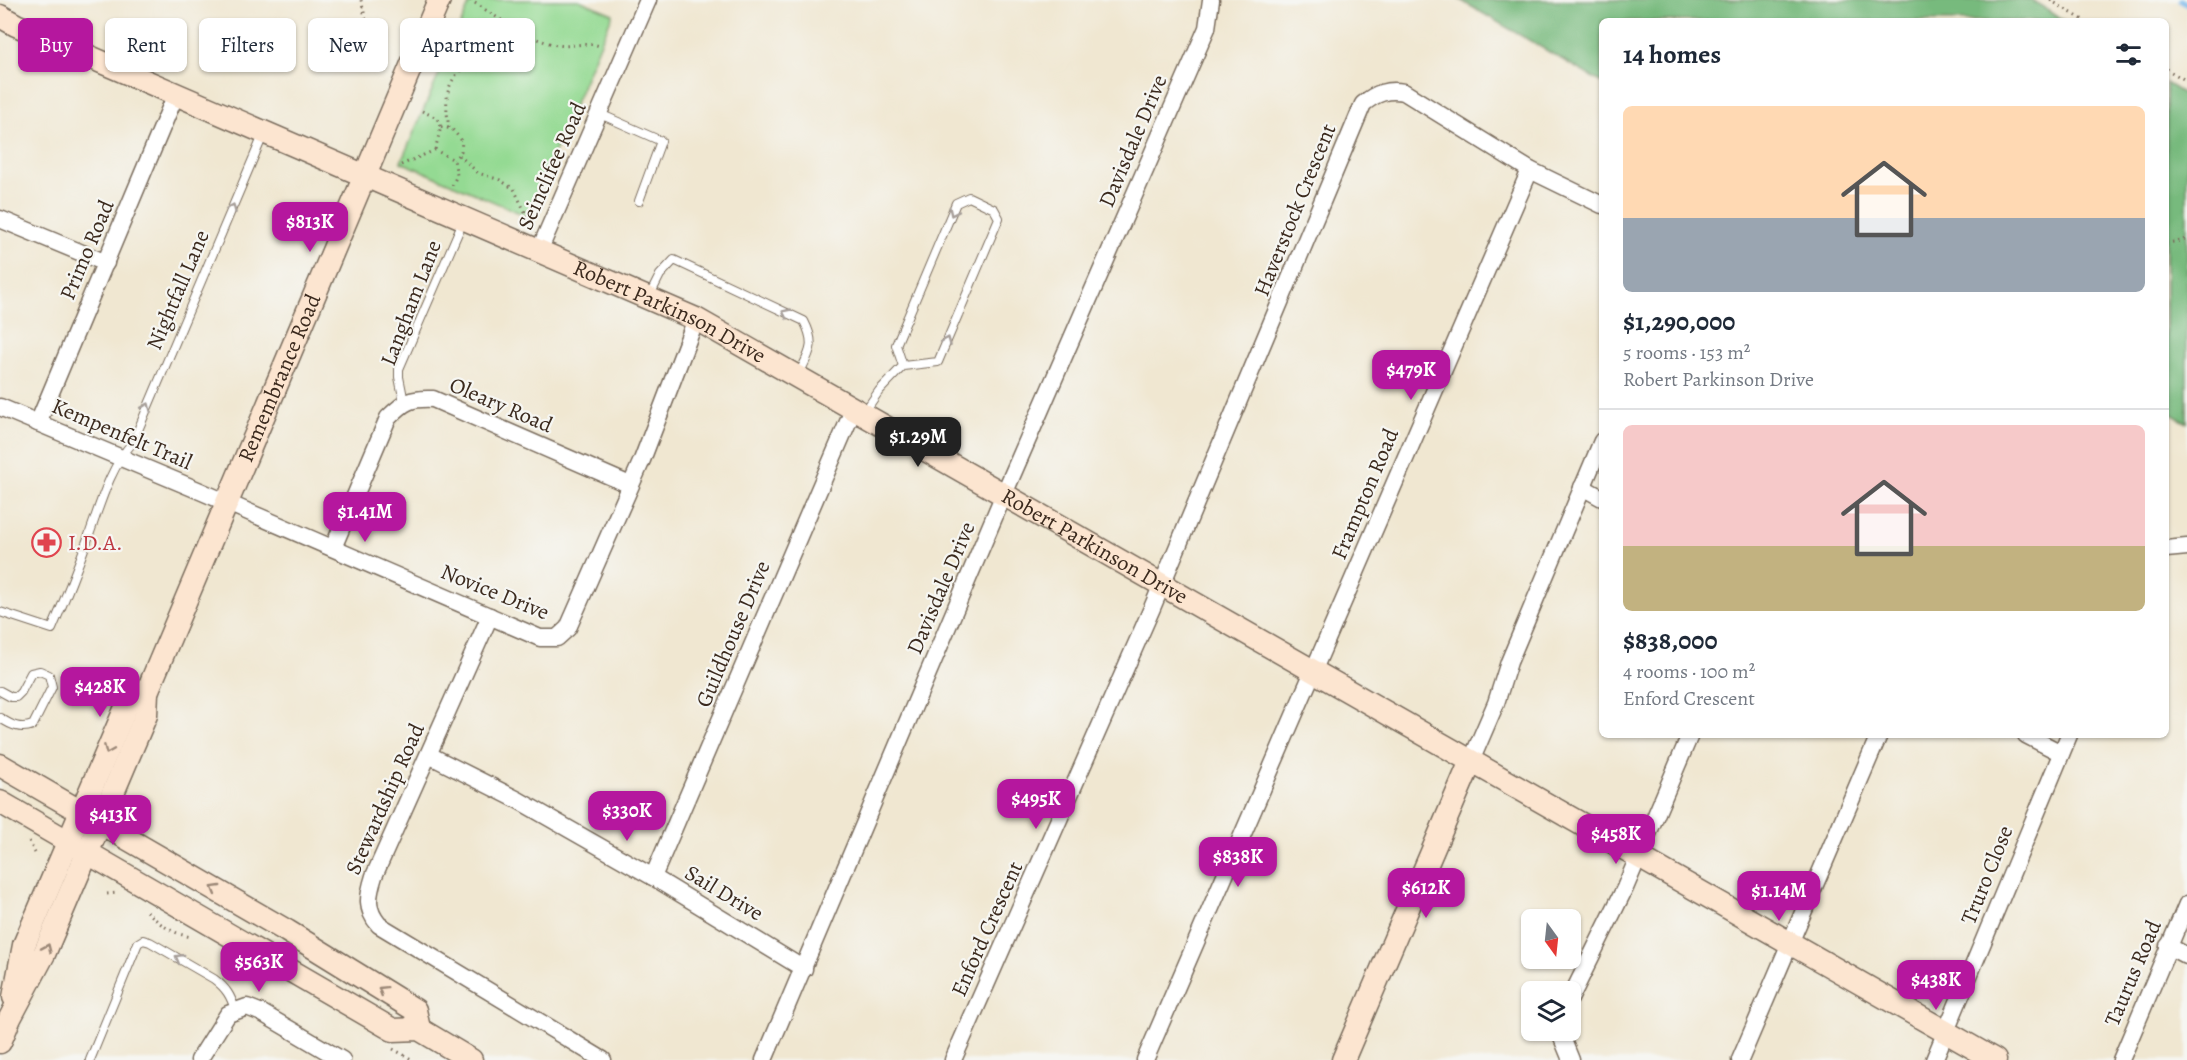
<!DOCTYPE html>
<html lang="en">
<head>
<meta charset="utf-8">
<style>
	:root { --surface:#fff; --page:#f6f6f7; --text:#1f2937; --muted:#747a83; --line:#e0e1e3; --accent:#b5179e }
	body { margin:0; font-family:Alegreya,serif; background:var(--page); color:var(--text); height:100vh; display:flex; flex-direction:column; font-size:22px; white-space:nowrap }
	* { box-sizing:border-box; margin:0 }
	p { font-size:20px; color:var(--muted) }
	.icon { flex:none; width:33px; height:33px; fill:none; stroke:currentColor; stroke-width:2; stroke-linecap:round; stroke-linejoin:round }
	.map { position:relative; flex:1; overflow:hidden }
	.sheet { position:absolute; left:1599px; top:18px; width:570px; height:720px; display:flex; flex-direction:column; background:var(--surface); border-radius:9px; box-shadow:0 2px 4px #0004 }
	.sheet>* { flex:none }
	.guide { position:absolute; left:18px; top:18px; width:570px; height:54px; display:flex; gap:12px }
	.needle { width:39px; rotate:165deg }
	.fabs { position:absolute; left:1521px; top:909px; display:grid; gap:12px }
	.fabs a { display:grid; place-items:center; width:60px; height:60px; border-radius:9px; background:var(--surface); box-shadow:0 2px 4px #0004; font-size:30px }
	.price { position:absolute; translate:-50% -51px; padding:0 14px; border-radius:12px; background:var(--accent); color:#fff; font-size:20px; line-height:39px; filter:drop-shadow(0 2px 3px #0008) }
	.price::after { content:''; position:absolute; left:50%; top:36px; width:18px; height:14px; margin-left:-9px; background:inherit; clip-path:polygon(0 0,100% 0,50% 100%) }
	.price.active { background:#222; color:#fff }
	ul { padding:0; list-style:none }
	li { display:grid; align-content:center; gap:12px; height:318px; padding:0 24px }
	li+li { border-top:2px solid var(--line) }
	li span { display:grid; place-items:center; height:186px; border-radius:9px; color:#555 }
	li>.icon { margin-inline-start:auto }
	span .icon { width:108px; height:108px; fill:#fffc; stroke-width:1 }
	li b { font-size:26px }
	h2 { display:flex; justify-content:space-between; align-items:center; height:72px; padding:0 24px; font-size:26px }
	.tag { padding:0 21px; border-radius:9px; background:var(--surface); box-shadow:0 2px 4px #0004; font-size:21px; line-height:54px }
	.tag.active { background:var(--accent); color:#fff }
	.map>svg:first-child { display:block }
	.green { fill:#94da93; stroke:#688258; stroke-width:1.5 }
	.forest { fill:#77ba7d; stroke:#59724e; stroke-width:1.5 }
	.lines { fill:none; stroke-linecap:round; stroke-linejoin:round }
	.stream { stroke:#76b6ea; stroke-width:5 }
	.lane-casing { stroke:#7a6c5d; stroke-width:10 }
	.street-casing { stroke:#7a6c5d; stroke-width:19 }
	.secondary-casing { stroke:#7a6c5d; stroke-width:25 }
	.path { stroke:#7a6c5d; stroke-width:3; stroke-dasharray:1.5 4.5; stroke-linecap:butt }
	.lane { stroke:#fff; stroke-width:8 }
	.street { stroke:#fff; stroke-width:16 }
	.secondary { stroke:#fce5d0; stroke-width:22 }
	.oneway { stroke:#a79f9a }
	.oneway2 { stroke:#9c8877 }
	.labels { text-anchor:middle; dominant-baseline:central; stroke-width:4.5; stroke-linejoin:round; paint-order:stroke }
	.street-label { font-size:22px; fill:#3b2a1e; stroke:#f6f6f2 }
	.health-label { font-size:22px; fill:#be3a42; stroke:#f6f6f2; text-anchor:start }
</style>
</head>
<body>
<div class="map">
<svg width="2187" height="1060" viewBox="0 0 2187 1060">
	<rect width="100%" height="100%" fill="#f6f6f2"/>
	<filter id="ink" filterUnits="userSpaceOnUse"><feTurbulence type="fractalNoise" baseFrequency=".0167" numOctaves="2"/><feDisplacementMap in="SourceGraphic" scale="12" xChannelSelector="R" yChannelSelector="G"/><feConvolveMatrix kernelMatrix="1 2 1 2 8 2 1 2 1" color-interpolation-filters="sRGB"/></filter>
	<filter id="wash" filterUnits="userSpaceOnUse"><feTurbulence type="fractalNoise" baseFrequency=".008" numOctaves="4" result="noise"/><feDisplacementMap in="SourceGraphic" scale="24" xChannelSelector="R" yChannelSelector="G"/><feGaussianBlur stdDeviation="1.35" result="paint"/><feColorMatrix in="noise" values="0 0 0 0 0 0 0 0 0 0 0 0 0 0 0 0 0 1.4 0 .05"/><feComposite in="paint" operator="in"/></filter>
	<g filter="url(#wash)">
		<rect width="100%" height="100%" fill="#f0e7d1"/>
		<path class="green" d="M471 0H579L613 14 527 216 401 162Z"/>
		<g class="forest">
			<path d="M1460 0H2031L2065 21H1602V83Z"/>
			<path d="M2166 83 2187 96V423L2166 411Z"/>
		</g>
		<g class="lines">
			<path class="stream" d="M2181 0 2187 4"/>
		</g>
	</g>
	<g filter="url(#ink)">
		<g class="lines">
			<defs>
				<g id="lane">
					<path d="M600 114 661 141 639 201"/>
					<path d="M649 297 660 275 674 260 804 321C817 346 809 353 798 376"/>
					<path d="M404 402 399 377V369L464 219"/>
					<path d="M863 414 879 391 903 366 938 362 999 218 994 209 969 197 956 203 896 345 903 366"/>
					<path d="M0 612 52 629C65 599 77 569 88 538 100 505 109 469 133 442L264 133"/>
					<path d="M0 691 11 697H16L21 692 31 673 40 671 49 675 52 687 33 725C20 730 11 725 0 718"/>
					<path d="M90 1060 138 943 143 940 150 942 214 979C226 988 231 996 235 1010"/>
				</g>
				<g id="street">
					<path d="M0 219 106 263"/>
					<path d="M539 251 648 0"/>
					<path d="M0 407 200 491 540 638H557L568 628 642 460 696 319"/>
					<path d="M38 423 176 94"/>
					<path d="M1582 487 1602 498"/>
					<path d="M333 548 388 418C405 401 410 398 433 399L630 485"/>
					<path d="M2166 549 2187 547"/>
					<path d="M490 616 374 876C368 895 365 909 379 925L603 1060"/>
					<path d="M2026 735 2061 753"/>
					<path d="M429 755 518 800 653 877 804 969"/>
					<path d="M1471 761 1496 703 1509 662 1602 441"/>
					<path d="M653 877 854 408"/>
					<path d="M2168 946 2187 956"/>
					<path d="M1570 999 1625 888 1690 735"/>
					<path d="M1561 1030 1562 1038 1571 1060"/>
					<path d="M199 1060 228 1014 247 1007 262 1013 342 1060"/>
					<path d="M764 1060 1004 494 1207 28 1211 0"/>
					<path d="M953 1060 1152 608 1363 104C1376 93 1387 89 1404 92L1530 170 1602 205"/>
					<path d="M1145 1060 1530 170"/>
					<path d="M1740 1060 1879 735"/>
					<path d="M1934 1060 2069 735"/>
					<path d="M2121 1060 2187 904"/>
				</g>
				<g id="secondary">
					<path id="s1" d="M0 16 16 25 696 319 1995 1060"/>
					<path d="M0 765 287 931 415 1010 419 1029"/>
					<path d="M0 802 393 1030 419 1029 471 1060"/>
					<path d="M14 997 24 945 127 705 147 692"/>
					<path id="s2" d="M0 1042 10 1018 44 954 112 795 146 715 147 692 439 0"/>
					<path d="M1343 1060 1471 761"/>
				</g>
			</defs>
			<use href="#lane" class="lane-casing"/>
			<use href="#street" class="street-casing"/>
			<use href="#secondary" class="secondary-casing"/>
			<g class="path">
				<path d="M361 0 370 37 390 45"/>
				<path d="M470 0C496 16 526 39 557 45 573 48 587 40 602 47"/>
				<path d="M2050 0 2085 21"/>
				<path d="M2166 69 2187 81"/>
				<path d="M422 111 437 118 441 127 435 150"/>
				<path d="M441 127 452 129 462 141 461 151 454 160"/>
				<path d="M449 128C444 96 445 79 474 60 482 55 491 50 497 44 502 38 506 30 510 24"/>
				<path d="M459 155 478 173 500 180 514 189 528 218"/>
				<path d="M401 165 435 150 454 160 457 175 452 186"/>
				<path d="M2166 243 2182 241 2187 237"/>
				<path d="M29 841 35 853"/>
				<path d="M107 894 117 893"/>
				<path d="M147 911C160 925 173 934 192 937"/>
				<path d="M393 1049 413 1060"/>
			</g>
			<use href="#lane" class="lane"/>
			<use href="#street" class="street"/>
			<use href="#secondary" class="secondary"/>
		</g>
		<defs><path id="oneway-chevron" d="M-2-3.5L2.5 0L-2 3.5" fill="none" stroke-width="1.6" stroke-linecap="round" stroke-linejoin="round" transform="scale(1.5)"/></defs>
		<g class="oneway">
			<use href="#oneway-chevron" transform="translate(232 208) rotate(-67)"/>
			<use href="#oneway-chevron" transform="translate(953 212) rotate(115)"/>
			<use href="#oneway-chevron" transform="translate(786 313) rotate(-155)"/>
			<use href="#oneway-chevron" transform="translate(947 341) rotate(-67)"/>
			<use href="#oneway-chevron" transform="translate(147 407) rotate(-67)"/>
			<use href="#oneway-chevron" transform="translate(179 958) rotate(-150)"/>
		</g>
		<g class="oneway2">
			<use href="#oneway-chevron" transform="translate(108 750) rotate(113)"/>
			<use href="#oneway-chevron" transform="translate(215 889) rotate(-150)"/>
			<use href="#oneway-chevron" transform="translate(47 948) rotate(-66)"/>
			<use href="#oneway-chevron" transform="translate(382 990) rotate(-148)"/>
		</g>
	</g>
	<defs>
		<symbol id="pharmacy-ring" viewBox="-11 -11 22 22"><circle r="9.5" fill="#f6f6f2" stroke="#e0444e" stroke-width="1.5"/><path d="M-2-6h4v4h4v4h-4v4h-4v-4h-4v-4h4Z" fill="#e0444e"/></symbol>
	</defs>
	<g fill-rule="evenodd">
		<use href="#pharmacy-ring" x="30" y="526" width="33" height="33"/>
	</g>
	<g class="labels">
		<g class="street-label">
			<text transform="translate(1133 141) rotate(-67)">Davisdale Drive</text>
			<text transform="translate(552 166) rotate(-66)">Seinclifee Road</text>
			<text transform="translate(1295 210) rotate(-68)">Haverstock Crescent</text>
			<text transform="translate(87 250) rotate(-67)">Primo Road</text>
			<text transform="translate(178 290) rotate(-67)">Nightfall Lane</text>
			<text transform="translate(411 303) rotate(-69)">Langham Lane</text>
			<text stroke="none"><textPath href="#s1" startOffset="732">Robert Parkinson Drive</textPath></text>
			<text stroke="none"><textPath href="#s2" startOffset="722">Remembrance Road</textPath></text>
			<text transform="translate(501 405) rotate(23)">Oleary Road</text>
			<text transform="translate(122 434) rotate(23)">Kempenfelt Trail</text>
			<text transform="translate(1365 494) rotate(-67)">Frampton Road</text>
			<text stroke="none"><textPath href="#s1" startOffset="1218">Robert Parkinson Drive</textPath></text>
			<text transform="translate(941 588) rotate(-67)">Davisdale Drive</text>
			<text transform="translate(495 592) rotate(22)">Novice Drive</text>
			<text transform="translate(733 634) rotate(-67)">Guildhouse Drive</text>
			<text transform="translate(385 799) rotate(-66)">Stewardship Road</text>
			<text transform="translate(1987 875) rotate(-68)">Truro Close</text>
			<text transform="translate(724 893) rotate(31)">Sail Drive</text>
			<text transform="translate(987 929) rotate(-66)">Enford Crescent</text>
			<text transform="translate(2133 973) rotate(-67)">Taurus Road</text>
		</g>
		<g class="health-label">
			<text x="68" y="543">I.D.A.</text>
		</g>
	</g>
</svg>
<div class="fabs">
<a><svg class="needle" viewBox="-14 -14 28 28"><path d="M0-13l5 13h-10z" fill="#e53935"/><path d="M0 13l5-13h-10z" fill="#747a83"/></svg></a>
<a><svg class="icon" aria-label="layers" viewBox="0 0 24 24"><path d="M12 4l9 5-9 5-9-5zM3 14l9 5 9-5"/></svg></a>
</div>
<b class="price" style="left:310px;top:253px">$813K</b>
<b class="price" style="left:1411px;top:401px">$479K</b>
<b class="price active" style="left:918px;top:468px">$1.29M</b>
<b class="price" style="left:365px;top:543px">$1.41M</b>
<b class="price" style="left:100px;top:718px">$428K</b>
<b class="price" style="left:1036px;top:830px">$495K</b>
<b class="price" style="left:627px;top:842px">$330K</b>
<b class="price" style="left:113px;top:846px">$413K</b>
<b class="price" style="left:1616px;top:865px">$458K</b>
<b class="price" style="left:1238px;top:888px">$838K</b>
<b class="price" style="left:1426px;top:919px">$612K</b>
<b class="price" style="left:1779px;top:922px">$1.14M</b>
<b class="price" style="left:259px;top:993px">$563K</b>
<b class="price" style="left:1936px;top:1011px">$438K</b>
<div class="guide">
<a class="tag active">Buy</a>
<a class="tag">Rent</a>
<a class="tag">Filters</a>
<a class="tag">New</a>
<a class="tag">Apartment</a>
</div>
<section class="sheet">
<h2>14 homes<svg class="icon" aria-label="filters" viewBox="0 0 24 24"><path d="M4 7h16M4 17h16"/><circle cx="9" cy="7" r="2"/><circle cx="15" cy="17" r="2"/></svg></h2>
<ul>
<li><span style="background:linear-gradient(#ffd9b3 60%,#9aa5b1 0)"><svg class="icon" aria-label="home" viewBox="0 0 24 24"><path d="M3 11l9-7 9 7M6 9v11h12V9"/></svg></span><div><b>$1,290,000</b><p>5 rooms · 153 m²</p><p>Robert Parkinson Drive</p></div></li>
<li><span style="background:linear-gradient(#f6c9c9 65%,#c2b280 0)"><svg class="icon" aria-label="home" viewBox="0 0 24 24"><path d="M3 11l9-7 9 7M6 9v11h12V9"/></svg></span><div><b>$838,000</b><p>4 rooms · 100 m²</p><p>Enford Crescent</p></div></li>
</ul>
</section>
</div>
</body>
</html>
